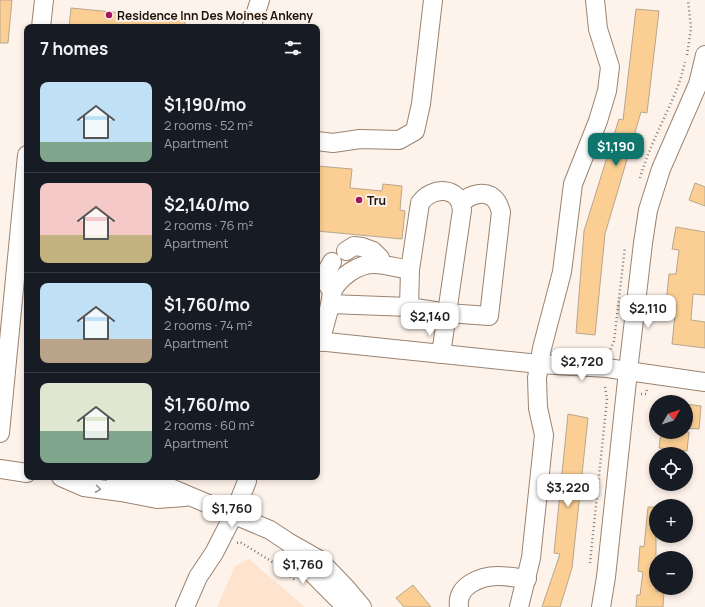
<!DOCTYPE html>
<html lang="en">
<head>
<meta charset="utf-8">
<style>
	:root { --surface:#171b24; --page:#242831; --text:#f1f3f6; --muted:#9ea1a6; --line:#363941; --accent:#0f766e }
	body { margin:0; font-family:Manrope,sans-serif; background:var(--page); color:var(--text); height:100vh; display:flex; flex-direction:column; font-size:15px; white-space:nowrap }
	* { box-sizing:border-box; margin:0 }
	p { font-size:13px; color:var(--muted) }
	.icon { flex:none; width:22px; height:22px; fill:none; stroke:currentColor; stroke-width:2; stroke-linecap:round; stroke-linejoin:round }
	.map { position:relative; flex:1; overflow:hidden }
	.drawer { position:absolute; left:24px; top:24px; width:296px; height:456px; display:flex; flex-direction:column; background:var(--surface); border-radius:8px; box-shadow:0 2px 6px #0003 }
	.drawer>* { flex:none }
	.needle { width:26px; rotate:51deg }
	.tools { position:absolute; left:649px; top:395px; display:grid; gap:8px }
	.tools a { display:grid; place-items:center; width:44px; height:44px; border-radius:50%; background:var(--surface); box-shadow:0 2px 6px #0003; font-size:20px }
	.price { position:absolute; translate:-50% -34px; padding:0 9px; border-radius:8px; background:#fff; color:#222; font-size:13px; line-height:26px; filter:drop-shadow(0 1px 2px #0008) }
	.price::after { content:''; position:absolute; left:50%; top:24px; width:12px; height:9px; margin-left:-6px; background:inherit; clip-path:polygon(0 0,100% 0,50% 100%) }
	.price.on { background:var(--accent); color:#fff }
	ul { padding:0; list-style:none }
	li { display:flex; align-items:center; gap:12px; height:100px; padding:0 16px }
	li+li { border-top:1px solid var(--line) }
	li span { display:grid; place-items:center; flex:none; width:112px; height:80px; border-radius:8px; color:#555 }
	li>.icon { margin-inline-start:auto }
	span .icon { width:48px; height:48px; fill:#fffc; stroke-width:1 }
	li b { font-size:17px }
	h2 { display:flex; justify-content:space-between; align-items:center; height:48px; padding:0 16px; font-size:17px }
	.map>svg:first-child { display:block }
	.built { fill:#fee4cf }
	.building { fill:#fbcf94; stroke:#b8a68d }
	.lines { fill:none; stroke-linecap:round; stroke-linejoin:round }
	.minor-casing { stroke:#9b8370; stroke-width:20 }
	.path { stroke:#857b73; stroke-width:2.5; stroke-dasharray:1 3; stroke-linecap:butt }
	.minor { stroke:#fff; stroke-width:18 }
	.oneway { stroke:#989591 }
	.poi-dot { fill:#a3175f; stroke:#fef3eb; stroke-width:1.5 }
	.labels { text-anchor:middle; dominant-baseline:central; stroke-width:4; stroke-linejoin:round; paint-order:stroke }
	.poi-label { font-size:12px; font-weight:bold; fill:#1b130b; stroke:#fef3eb; text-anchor:start }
</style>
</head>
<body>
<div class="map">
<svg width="705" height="607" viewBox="0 0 705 607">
	<rect width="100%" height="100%" fill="#fef3eb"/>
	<path class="built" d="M249 559 305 607H217L235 566Z"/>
	<g class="building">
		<path d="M0 0H12L8 43H0Z"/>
		<path d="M71 8 185 19V27H69Z"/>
		<path d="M636 9 659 11 647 113 641 112 605 234 595 335 576 333 584 231 619 119 623 120Z"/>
		<path d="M317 166 352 169 350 188 382 191 383 184 402 186 400 210 405 211 402 239 317 231Z"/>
		<path d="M695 183 705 187V206L689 200Z"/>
		<path d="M676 227 705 232V295L693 294 691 320 705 322V348L672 344 676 305 666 304 669 274H676L679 250 672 249Z"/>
		<path d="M686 404 701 406 699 429 686 428Z"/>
		<path d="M568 414 588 418 572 568 560 607H542L560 554 554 553Z"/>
		<path d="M661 432H689L687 451 659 448Z"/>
		<path d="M648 507H656V591L664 592 663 607H636L637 595H640L643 572 638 571 640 546 644 547Z"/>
		<path d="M413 585 431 607H404L396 598Z"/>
	</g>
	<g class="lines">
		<defs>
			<g id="minor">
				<path d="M41 27 44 0"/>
				<path d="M252 27 254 18 260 0"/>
				<path d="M317 141 333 143 360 139 399 140 415 131 421 104 433 0"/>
				<path d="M346 251 354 246 362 247 373 251 380 258 381 264"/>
				<path d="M332 262C324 276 322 278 332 291"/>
				<path d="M410 270 409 307 447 313 489 316 501 212C500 209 499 205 497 202 488 189 470 193 461 204"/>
				<path d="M330 304 409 307"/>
				<path d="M317 341 539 364 607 368 705 382"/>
				<path d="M320 342C323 330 327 318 330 305 331 301 331 295 333 290 340 277 358 264 373 264 385 264 398 268 410 270L420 203C432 186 460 186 462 210L441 354"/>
				<path d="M0 433 27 155"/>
				<path d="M0 469 27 473"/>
				<path d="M61 477 84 487 121 492 157 499 185 497"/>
				<path d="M115 477 161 484 270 530 288 542 318 559 346 588 362 607"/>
				<path d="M292 547 310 571 346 607"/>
				<path d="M185 607 198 577 214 553 234 514 247 481V477"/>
				<path d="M459 607C456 586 480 576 498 576 508 576 518 578 527 579"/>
				<path d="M519 607 531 558 544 435 538 408 537 378 542 348 562 272 573 184 598 121 607 91 610 67 598 29 595 0"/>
				<path d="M601 607 606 577 628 371 643 243 648 210 661 169 698 84 705 55"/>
			</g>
		</defs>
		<use href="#minor" class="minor-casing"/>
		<g class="path">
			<path d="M687 55 691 28 688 0"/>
			<path d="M640 178C649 146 666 117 678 86 681 78 683 70 685 62"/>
			<path d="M609 353 614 341 625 247"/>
			<path d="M641 394H646L647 389"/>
			<path d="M237 543 240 542 271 561 296 581"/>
			<path d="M590 563 607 399 605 387"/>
		</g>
		<use href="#minor" class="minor"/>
	</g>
	<defs><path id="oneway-chevron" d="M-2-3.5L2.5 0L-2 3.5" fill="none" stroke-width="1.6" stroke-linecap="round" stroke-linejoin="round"/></defs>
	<use class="oneway" href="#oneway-chevron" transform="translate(98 489) rotate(8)"/>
	<g class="poi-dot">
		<circle cx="109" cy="15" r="4"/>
		<circle cx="359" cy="200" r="4"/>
	</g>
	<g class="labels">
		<g class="poi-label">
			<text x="117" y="15">Residence Inn Des Moines Ankeny</text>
			<text x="367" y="200">Tru</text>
		</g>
	</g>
</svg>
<div class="tools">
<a><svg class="needle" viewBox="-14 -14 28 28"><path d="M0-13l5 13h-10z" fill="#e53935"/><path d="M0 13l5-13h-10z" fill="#9ea1a6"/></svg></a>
<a><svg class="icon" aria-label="locate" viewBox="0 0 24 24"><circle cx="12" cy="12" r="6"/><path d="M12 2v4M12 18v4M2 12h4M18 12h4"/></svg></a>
<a>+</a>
<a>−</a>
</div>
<b class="price on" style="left:616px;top:167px">$1,190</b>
<b class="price" style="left:648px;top:329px">$2,110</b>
<b class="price" style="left:430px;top:337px">$2,140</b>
<b class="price" style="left:582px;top:382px">$2,720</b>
<b class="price" style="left:568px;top:508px">$3,220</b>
<b class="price" style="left:232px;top:529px">$1,760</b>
<b class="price" style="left:303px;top:585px">$1,760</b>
<section class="drawer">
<h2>7 homes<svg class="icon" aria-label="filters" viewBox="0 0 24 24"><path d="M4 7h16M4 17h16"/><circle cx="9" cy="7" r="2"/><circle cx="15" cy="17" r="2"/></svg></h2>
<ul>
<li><span style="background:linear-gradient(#bfe0f5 75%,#7fa58c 0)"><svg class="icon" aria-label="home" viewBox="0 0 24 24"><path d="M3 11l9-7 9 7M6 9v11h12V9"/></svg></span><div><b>$1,190/mo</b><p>2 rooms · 52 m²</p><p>Apartment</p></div></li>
<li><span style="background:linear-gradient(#f6c9c9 65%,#c2b280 0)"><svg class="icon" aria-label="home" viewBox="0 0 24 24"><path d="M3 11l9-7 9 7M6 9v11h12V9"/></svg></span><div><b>$2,140/mo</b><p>2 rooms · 76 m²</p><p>Apartment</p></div></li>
<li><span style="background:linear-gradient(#bfe0f5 70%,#b9a48a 0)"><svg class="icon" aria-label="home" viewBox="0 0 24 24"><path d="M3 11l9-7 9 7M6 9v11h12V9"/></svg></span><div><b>$1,760/mo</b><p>2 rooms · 74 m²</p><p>Apartment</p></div></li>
<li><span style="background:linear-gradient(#dfe7d0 60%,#7fa58c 0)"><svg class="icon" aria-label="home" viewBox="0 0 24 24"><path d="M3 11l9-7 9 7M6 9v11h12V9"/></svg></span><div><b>$1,760/mo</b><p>2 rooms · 60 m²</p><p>Apartment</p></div></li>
</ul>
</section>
</div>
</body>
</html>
